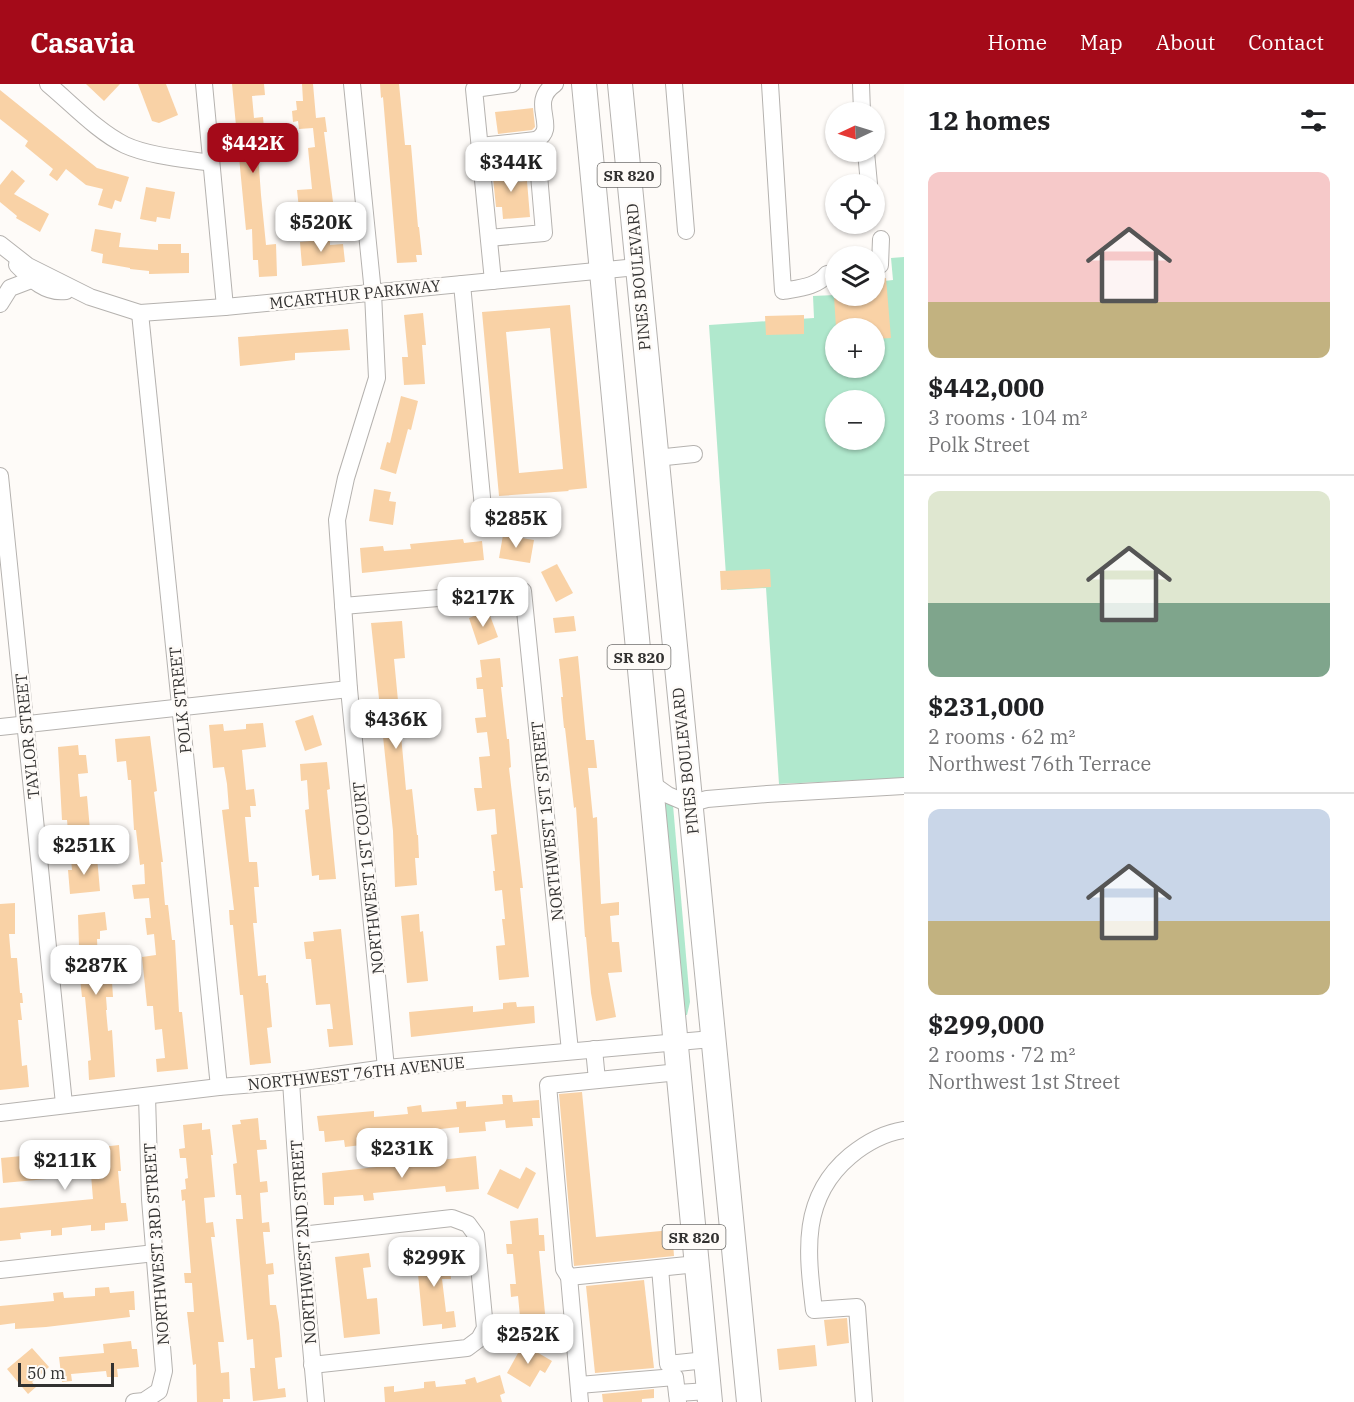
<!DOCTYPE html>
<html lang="en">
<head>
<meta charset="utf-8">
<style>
	:root { --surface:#fff; --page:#f2f2f2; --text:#202124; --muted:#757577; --line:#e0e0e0; --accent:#a40a19 }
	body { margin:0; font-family:"IBM Plex Serif",serif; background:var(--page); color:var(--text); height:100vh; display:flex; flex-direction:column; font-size:22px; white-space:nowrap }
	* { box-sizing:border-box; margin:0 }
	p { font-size:20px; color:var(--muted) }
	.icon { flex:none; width:33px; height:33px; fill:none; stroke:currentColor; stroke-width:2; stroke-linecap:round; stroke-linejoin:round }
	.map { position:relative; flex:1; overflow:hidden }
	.drawer { display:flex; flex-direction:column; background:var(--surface); width:450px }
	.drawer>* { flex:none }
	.needle { width:39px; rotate:266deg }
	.fabs { position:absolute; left:825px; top:18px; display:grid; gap:12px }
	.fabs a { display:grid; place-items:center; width:60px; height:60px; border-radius:50%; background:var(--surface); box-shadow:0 2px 4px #0004; font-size:30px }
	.scale { position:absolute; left:18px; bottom:15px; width:96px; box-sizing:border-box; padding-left:6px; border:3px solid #323130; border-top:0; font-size:16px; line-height:21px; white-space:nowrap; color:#323130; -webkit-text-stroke:4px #fefbf8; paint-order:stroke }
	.price { position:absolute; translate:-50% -51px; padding:0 14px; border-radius:12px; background:#fff; color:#222; font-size:20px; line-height:39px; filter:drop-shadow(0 2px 3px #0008) }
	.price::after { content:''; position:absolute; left:50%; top:36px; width:18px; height:14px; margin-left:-9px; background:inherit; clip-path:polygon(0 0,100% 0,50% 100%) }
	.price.active { background:var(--accent); color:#fff }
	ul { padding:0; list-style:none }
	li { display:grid; align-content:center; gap:12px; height:318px; padding:0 24px }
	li+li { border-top:2px solid var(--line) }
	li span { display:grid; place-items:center; height:186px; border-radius:12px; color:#555 }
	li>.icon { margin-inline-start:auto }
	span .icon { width:108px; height:108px; fill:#fffc; stroke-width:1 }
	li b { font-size:26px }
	h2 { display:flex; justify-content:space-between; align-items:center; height:72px; padding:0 24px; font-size:26px }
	header { display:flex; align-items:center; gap:36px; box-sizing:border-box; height:84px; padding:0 30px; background:var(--accent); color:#fff }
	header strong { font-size:28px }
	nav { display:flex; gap:33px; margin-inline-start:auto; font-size:21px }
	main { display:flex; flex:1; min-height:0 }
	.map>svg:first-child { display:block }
	.green { fill:#b0e8cd; fill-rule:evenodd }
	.building { fill:#f9d2a6; fill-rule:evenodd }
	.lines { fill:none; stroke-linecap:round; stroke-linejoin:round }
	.minor-casing { stroke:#b5b2af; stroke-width:18 }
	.highway-casing { stroke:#b5b2af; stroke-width:26 }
	.minor { stroke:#fff; stroke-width:16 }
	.highway { stroke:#fff; stroke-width:24 }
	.labels { text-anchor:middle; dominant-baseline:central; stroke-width:5; stroke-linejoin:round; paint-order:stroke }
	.shield { fill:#fefbf8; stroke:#6f6e6c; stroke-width:1.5 }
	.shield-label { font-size:15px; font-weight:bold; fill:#323130 }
	.street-label { font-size:16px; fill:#323130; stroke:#fefbf8 }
</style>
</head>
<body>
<header>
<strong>Casavia</strong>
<nav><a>Home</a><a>Map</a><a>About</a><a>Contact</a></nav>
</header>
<main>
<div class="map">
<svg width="904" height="1318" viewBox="0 0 904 1318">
	<rect width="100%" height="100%" fill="#fefbf8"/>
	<g class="green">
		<path d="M904 173V694L779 700 766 504 727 506 709 241 814 234 813 212 835 211V194L836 212H874L875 198 893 196 891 174ZM836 244H874V284H836ZM836 316H874V356H836Z"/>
		<path d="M661 709 673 721 690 918 687 931H681Z"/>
	</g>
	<g class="building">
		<path d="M86 0H120L104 17Z"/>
		<path d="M138 0H166L178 31 159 39 152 37Z"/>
		<path d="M232 0H264L265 11 252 12 254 34 263 33 265 55 257 56 261 111 266 161 276 160 277 192 259 193 258 176H253L252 145 246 146Z"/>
		<path d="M302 0H313L316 34 325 33 327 48H324L333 118 323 120 324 132 300 134 297 106 312 105 308 64 315 63 313 44 299 45 298 37 293 38 292 27 297 26 296 17H303Z"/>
		<path d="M380 0H399L405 61H411L418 143H419L422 171H416L417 178 397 179 383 13 381 14Z"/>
		<path d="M0 6 97 84 129 93 121 118 115 116 112 125 98 121 103 105 86 101 66 85 57 97 49 91 53 85 25 62 28 57 0 35Z"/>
		<path d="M533 24 535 43 532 46 498 50 495 28Z"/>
		<path d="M515 82 516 98 527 97 530 133 503 135 502 123H496L492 84Z"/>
		<path d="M12 86 25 97 14 110 49 130 40 148 16 134 17 132 0 118V101Z"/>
		<path d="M146 103 175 108 170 135 157 133 156 138 140 135Z"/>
		<path d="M95 145 121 149 119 163 158 166V160H181V169H189V189L149 190V187L130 185V184L102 179 103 170 91 167Z"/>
		<path d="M330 155V161L343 160 345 178 302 182 300 158Z"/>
		<path d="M886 194 891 254 874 255V244H836L834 212H874V195Z"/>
		<path d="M570 221 587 404 568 406 569 407 499 412 482 228ZM550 244 563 385 519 389 506 248Z"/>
		<path d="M423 229 426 261H422L425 300 404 301 402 273H408L404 231Z"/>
		<path d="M804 231V250L766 251 765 232Z"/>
		<path d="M348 245 350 266 295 269V276L240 282 238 253Z"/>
		<path d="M401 312 418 317 411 346 408 345 396 390 380 385 387 358 390 359Z"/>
		<path d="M374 405 391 408 389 417 396 418 393 441 369 437Z"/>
		<path d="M503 451 534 456 530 479 499 474Z"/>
		<path d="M463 455 464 459 482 457 484 476 362 489 360 464 383 462 384 467 411 465 410 460Z"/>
		<path d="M557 480 573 509 556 518 541 488Z"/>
		<path d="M770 485 771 503 721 506 720 487Z"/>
		<path d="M488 526 498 553 478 561 469 534Z"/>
		<path d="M574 532 576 547 555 549 553 534Z"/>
		<path d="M402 537 405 574 394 575 399 627 407 626 409 651H401L406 706 412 705 417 751H418L419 774H415L417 801 395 803 393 747 371 539Z"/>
		<path d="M578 572 586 656H594L597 684H588L593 734 597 733 601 820 619 818V831L610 832 612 858H619L622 888 608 889 616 933 596 937 591 909 586 853H585L576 723 574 724 565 644H564L561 613H563L559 575Z"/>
		<path d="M500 574 503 603H501L507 655H509L511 683 509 684 523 804H520L529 893 499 896 496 862 505 861 502 835H505L502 806 495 807 493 787H495L491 751 497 750 495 725 477 727 474 704H482L479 673 490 672 487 648 477 649 475 634 486 633 483 605H477L476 594 482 593 480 576Z"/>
		<path d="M313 631 322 661 305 667 295 637Z"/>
		<path d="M263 639 266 663 242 666 246 706 254 705 256 722H250L251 733H245L249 778H257L259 803H254L257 839H253L258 892 266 891V899H268L272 943 267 944 271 979 250 981 243 911H240L233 841H230L229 826H234L222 726 229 725 227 700 224 683 213 684 209 641 223 640 224 647 246 645V640Z"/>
		<path d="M150 652 157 707 154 708 163 778H161L165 821H168L172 856H175L179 928H182L188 985 157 988 156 975 165 974 162 945 155 946 153 922H147L142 873 156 871 154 850 147 851 145 834H151L149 814 134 815 132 801 145 800 144 780 140 781 136 746H134L131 696H128L126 677 117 678 115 655Z"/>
		<path d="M78 661 79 671H86L88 689 78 690 80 713 87 712 90 746 68 747 67 736H62L58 663Z"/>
		<path d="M327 678 330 705 327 706 336 795 319 796V791L312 792 305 726 309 725 307 696 301 697 300 680Z"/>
		<path d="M97 773 100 807 70 810 68 786H72L71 775Z"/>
		<path d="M15 819V850H9L11 874H17L20 909H22L23 919H20L22 936H18L22 982 27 981 29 1003 0 1006V820Z"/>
		<path d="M105 828 107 846 100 847V855H97L98 876H108L109 898H112L113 913H106L107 926H106L108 947 112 946 115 993 89 996 88 977 91 976 85 913H82L80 894 78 831Z"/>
		<path d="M419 830 420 848 423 847 428 897 407 899 401 832Z"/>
		<path d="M341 845 353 961 329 963 327 945H333L330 920 316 921 311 875H306L304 858 314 857 313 848Z"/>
		<path d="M516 918 517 923 534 922 535 939 411 953 409 928 473 922V928L503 925V919Z"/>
		<path d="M582 1008 596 1153 672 1146 674 1172 574 1182 559 1010Z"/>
		<path d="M502 1011H512L513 1018 539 1016 540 1034H532L533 1042 506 1044 505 1036 485 1038 486 1047 459 1049V1043L431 1046 432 1053 415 1054V1047L395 1049V1057L345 1063 344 1056 325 1058 324 1047H319L317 1032 374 1027V1033L408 1030 407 1023 421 1021 422 1028 457 1025 456 1018 466 1017V1023L503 1020Z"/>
		<path d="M258 1034 260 1056H266L267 1065 257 1066 260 1098 267 1097 268 1108 260 1109 262 1139 269 1138 270 1148H263L266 1180 273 1179 274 1190 268 1191 270 1221H276L279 1239 282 1273 275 1274 278 1305 285 1304 286 1313 253 1317 250 1284H255L253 1255 247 1256 236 1135H243L241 1111H236L233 1080 237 1079 232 1041 241 1040 240 1036Z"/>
		<path d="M202 1039V1046L210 1045 213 1071H211L215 1113 204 1114 206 1139 213 1138 215 1153H211L224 1258H218L221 1289 229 1288 230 1315H223V1318H197L196 1280 193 1281 187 1228H194L192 1199H185L184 1189H191L185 1116 182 1117 181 1106 186 1105 185 1095 188 1094 186 1074H180L179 1065 185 1064 183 1041Z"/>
		<path d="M58 1061 59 1068 119 1061 121 1087H118L121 1119H126L128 1137 105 1139V1146L91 1147V1141L62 1144V1151L51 1152V1146L20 1149 21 1155 0 1157V1124L93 1115 91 1091 3 1099 1 1074 43 1070 42 1063Z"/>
		<path d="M476 1072 479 1105 446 1108 445 1102 415 1105 373 1109 374 1116 364 1117 363 1111 334 1113V1121H324L322 1089Z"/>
		<path d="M526 1083 536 1089 518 1125 487 1110 500 1085 520 1095Z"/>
		<path d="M538 1134 539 1151H544L545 1167H539L547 1250 515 1253 514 1243H521L518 1212 511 1213 510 1200H516L513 1170H507L506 1160H512L510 1137Z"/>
		<path d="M440 1160 442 1183H450L451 1195H442L446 1228 454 1227 456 1243 442 1245V1240L423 1242 416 1169H422V1162Z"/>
		<path d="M369 1169 371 1183 363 1184 367 1215 377 1214 380 1250 344 1254 335 1173Z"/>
		<path d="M644 1196 654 1284 595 1289 586 1202Z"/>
		<path d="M109 1203 110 1209 134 1207 135 1226H129L130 1233 46 1243 15 1245V1239L0 1241V1222L54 1217 53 1209 63 1208 64 1214 95 1212V1204Z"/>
		<path d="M847 1234 849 1259 827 1262 824 1236Z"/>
		<path d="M131 1257 132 1265H137L139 1283 117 1285 118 1293H107L106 1287 71 1290 72 1297 62 1298 59 1273 104 1269 103 1260Z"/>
		<path d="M523 1260 552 1277 545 1289 540 1286 530 1303 507 1289Z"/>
		<path d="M815 1261 817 1282 779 1286 777 1265Z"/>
		<path d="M32 1264 49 1283 32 1298 36 1303 28 1310 7 1285Z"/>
		<path d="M500 1291 505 1309 500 1311 502 1318H385L384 1303 394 1302V1308L424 1304V1298L435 1297 436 1303 466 1300 465 1296 475 1293 477 1299Z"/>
		<path d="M654 1305V1314L642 1315V1318H603L602 1310Z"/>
	</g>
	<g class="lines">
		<defs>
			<g id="minor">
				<path d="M48 0C71 19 98 48 125 61 149 72 185 75 211 79"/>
				<path d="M204 0 225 223"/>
				<path d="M352 0 373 209 377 294 346 394 337 436 349 605 386 984"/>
				<path d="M674 0 686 147"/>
				<path d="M770 0 783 207C799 204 817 203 827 190L836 188"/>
				<path d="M861 0 862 28"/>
				<path d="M480 62 536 56C560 44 527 19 555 0"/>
				<path d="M866 68 869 100"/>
				<path d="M489 154 544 149 536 56"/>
				<path d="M0 160 28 182 90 213 140 229 225 223 637 183"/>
				<path d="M17 181C30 194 45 210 66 207"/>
				<path d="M874 183 880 181 881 155"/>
				<path d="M493 197 474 5 512 0"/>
				<path d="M462 200 483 424"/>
				<path d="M0 220 10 204 31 196"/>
				<path d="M140 229 219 1003"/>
				<path d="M656 374 694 370"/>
				<path d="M0 392 64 1020"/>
				<path d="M343 522 523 507 570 967"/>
				<path d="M0 643 349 605"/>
				<path d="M651 699 668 711 689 720 707 715 767 710 904 702"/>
				<path d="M594 965 597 996"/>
				<path d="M291 997 301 1151 316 1318"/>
				<path d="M0 1029 219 1003 291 997 386 984 712 955"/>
				<path d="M301 1151 452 1134 468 1140 476 1151 485 1244 479 1255 467 1264 312 1281"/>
				<path d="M660 1184 668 1280 706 1276"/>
				<path d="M0 1186 155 1169"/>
				<path d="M569 1193 697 1180"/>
				<path d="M579 1301 675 1293 678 1318"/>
				<path d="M677 1309 709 1307"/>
				<path d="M134 1318 144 1317 159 1307 164 1287 150 1115 147 1012"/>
				<path d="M580 1318 569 1193 564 1185 548 1001 679 988"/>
				<path d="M864 1318 857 1223 814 1226C807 1168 800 1114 850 1072 866 1059 884 1049 904 1046"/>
			</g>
			<g id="highway">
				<path d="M584 0 710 1318"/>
				<path d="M620 0 749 1318"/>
			</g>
		</defs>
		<use href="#minor" class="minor-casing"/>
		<use href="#highway" class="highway-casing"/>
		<use href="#minor" class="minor"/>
		<use href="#highway" class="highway"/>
	</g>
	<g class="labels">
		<g class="shield">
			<rect x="597.5" y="79" width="63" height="24" rx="4.5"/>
			<rect x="607.5" y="561" width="63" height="24" rx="4.5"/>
			<rect x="662.5" y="1141" width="63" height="24" rx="4.5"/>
		</g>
		<g class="shield-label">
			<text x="629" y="91">SR 820</text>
			<text x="639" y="573">SR 820</text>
			<text x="694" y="1153">SR 820</text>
		</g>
		<g class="street-label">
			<text transform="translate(638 193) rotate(-95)">PINES BOULEVARD</text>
			<text transform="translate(355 210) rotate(-6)">MCARTHUR PARKWAY</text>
			<text transform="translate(180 616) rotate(-96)">POLK STREET</text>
			<text transform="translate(27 652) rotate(-96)">TAYLOR STREET</text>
			<text transform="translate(685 677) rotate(-96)">PINES BOULEVARD</text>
			<text transform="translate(547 737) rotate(-96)">NORTHWEST 1ST STREET</text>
			<text transform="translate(368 794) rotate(-96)">NORTHWEST 1ST COURT</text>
			<text transform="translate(356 989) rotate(-6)">NORTHWEST 76TH AVENUE</text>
			<text transform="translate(303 1158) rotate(-94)">NORTHWEST 2ND STREET</text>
			<text transform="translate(156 1160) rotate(-94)">NORTHWEST 3RD STREET</text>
		</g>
	</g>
</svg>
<div class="fabs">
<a><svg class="needle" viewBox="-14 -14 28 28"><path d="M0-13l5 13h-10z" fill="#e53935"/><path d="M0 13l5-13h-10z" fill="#757577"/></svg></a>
<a><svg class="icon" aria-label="locate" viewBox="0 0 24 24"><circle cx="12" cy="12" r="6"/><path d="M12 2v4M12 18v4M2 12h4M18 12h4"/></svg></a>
<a><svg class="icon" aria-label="layers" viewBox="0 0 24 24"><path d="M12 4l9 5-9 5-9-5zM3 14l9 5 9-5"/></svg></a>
<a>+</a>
<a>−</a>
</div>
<div class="scale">50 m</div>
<b class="price active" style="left:253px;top:90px">$442K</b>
<b class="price" style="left:511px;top:109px">$344K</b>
<b class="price" style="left:321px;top:169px">$520K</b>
<b class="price" style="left:516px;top:465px">$285K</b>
<b class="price" style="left:483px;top:544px">$217K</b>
<b class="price" style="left:396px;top:666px">$436K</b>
<b class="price" style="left:84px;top:792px">$251K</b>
<b class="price" style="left:96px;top:912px">$287K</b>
<b class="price" style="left:402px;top:1095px">$231K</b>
<b class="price" style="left:65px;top:1107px">$211K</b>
<b class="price" style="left:434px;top:1204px">$299K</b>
<b class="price" style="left:528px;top:1281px">$252K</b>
</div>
<section class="drawer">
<h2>12 homes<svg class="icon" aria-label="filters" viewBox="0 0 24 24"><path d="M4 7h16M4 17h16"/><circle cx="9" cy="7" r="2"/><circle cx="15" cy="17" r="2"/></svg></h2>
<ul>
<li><span style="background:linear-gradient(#f6c9c9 70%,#c2b280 0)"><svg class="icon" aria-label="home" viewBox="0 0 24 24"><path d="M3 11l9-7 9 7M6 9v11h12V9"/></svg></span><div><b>$442,000</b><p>3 rooms · 104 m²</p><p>Polk Street</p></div></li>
<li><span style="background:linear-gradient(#dfe7d0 60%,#7fa58c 0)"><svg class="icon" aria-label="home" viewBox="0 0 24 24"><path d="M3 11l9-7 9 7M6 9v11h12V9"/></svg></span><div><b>$231,000</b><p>2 rooms · 62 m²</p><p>Northwest 76th Terrace</p></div></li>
<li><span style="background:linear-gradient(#c9d6e8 60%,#c2b280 0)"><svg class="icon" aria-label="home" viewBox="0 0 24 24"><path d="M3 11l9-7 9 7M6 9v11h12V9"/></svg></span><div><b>$299,000</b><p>2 rooms · 72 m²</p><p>Northwest 1st Street</p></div></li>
</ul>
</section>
</main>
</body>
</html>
